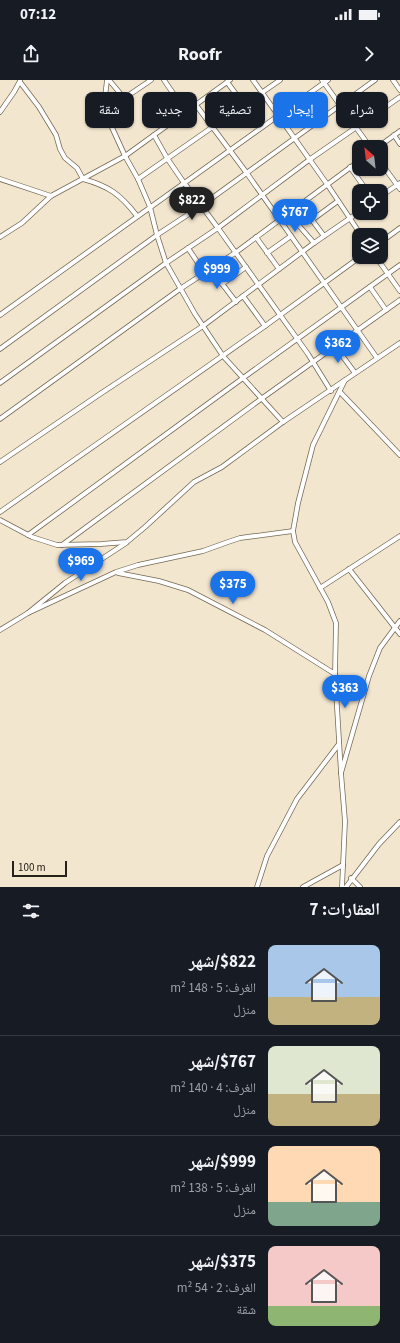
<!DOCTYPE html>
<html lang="ar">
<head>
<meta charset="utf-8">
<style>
	:root { --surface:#171b24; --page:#242831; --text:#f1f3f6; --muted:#9ea1a6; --line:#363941; --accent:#1a73e8 }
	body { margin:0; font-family:"Source Sans 3","Noto Naskh Arabic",sans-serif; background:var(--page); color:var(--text); direction:rtl; height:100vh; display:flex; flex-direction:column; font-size:15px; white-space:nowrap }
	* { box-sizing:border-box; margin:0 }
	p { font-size:13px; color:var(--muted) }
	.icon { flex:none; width:22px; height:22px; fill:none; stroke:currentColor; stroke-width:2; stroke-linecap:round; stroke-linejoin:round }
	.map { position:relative; height:807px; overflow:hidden; direction:ltr }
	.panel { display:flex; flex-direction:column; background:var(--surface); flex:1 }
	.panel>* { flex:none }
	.banner { position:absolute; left:12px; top:12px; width:376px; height:36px; direction:rtl; display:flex; gap:8px }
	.needle { width:26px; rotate:332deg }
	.tools { position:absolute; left:352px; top:60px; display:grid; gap:8px }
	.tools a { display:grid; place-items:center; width:36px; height:36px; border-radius:8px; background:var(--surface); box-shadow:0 1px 3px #0004; font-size:20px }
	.scale { position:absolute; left:12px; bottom:10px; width:55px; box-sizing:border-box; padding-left:4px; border:2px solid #262119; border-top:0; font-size:11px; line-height:14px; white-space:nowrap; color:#262119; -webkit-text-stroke:3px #f3e6cf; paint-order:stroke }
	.price { position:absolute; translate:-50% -34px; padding:0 9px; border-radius:14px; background:var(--accent); color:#fff; font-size:13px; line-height:26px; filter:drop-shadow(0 1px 2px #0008) }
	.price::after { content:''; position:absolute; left:50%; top:24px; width:12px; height:9px; margin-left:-6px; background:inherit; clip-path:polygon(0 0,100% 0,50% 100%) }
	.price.active { background:#222; color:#fff }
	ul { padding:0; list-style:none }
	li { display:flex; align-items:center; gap:12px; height:100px; padding:0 20px }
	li+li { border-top:1px solid var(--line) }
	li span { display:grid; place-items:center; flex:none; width:112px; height:80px; border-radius:8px; color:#555 }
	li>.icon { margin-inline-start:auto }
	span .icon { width:48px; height:48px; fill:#fffc; stroke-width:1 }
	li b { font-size:17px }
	h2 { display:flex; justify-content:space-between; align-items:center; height:48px; padding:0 20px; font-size:17px }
	.tag { padding:0 14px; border-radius:8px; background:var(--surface); box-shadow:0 1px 3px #0004; font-size:14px; line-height:36px }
	.tag.active { background:var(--accent); color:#fff }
	.status { display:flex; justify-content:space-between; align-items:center; height:28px; padding:0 20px; background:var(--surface); direction:ltr }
	.status svg { height:11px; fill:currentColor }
	header { display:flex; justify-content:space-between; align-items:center; height:52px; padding:0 20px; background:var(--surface); font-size:18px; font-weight:700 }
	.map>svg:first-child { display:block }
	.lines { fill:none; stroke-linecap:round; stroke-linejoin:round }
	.minor-casing { stroke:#746955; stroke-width:5.5 }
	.minor { stroke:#fff; stroke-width:4 }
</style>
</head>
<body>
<div class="status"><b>07:12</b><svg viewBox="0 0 49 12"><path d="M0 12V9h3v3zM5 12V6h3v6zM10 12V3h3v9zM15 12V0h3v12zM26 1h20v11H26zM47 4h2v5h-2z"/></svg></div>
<header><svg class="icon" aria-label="forward" viewBox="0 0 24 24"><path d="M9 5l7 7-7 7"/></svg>Roofr<svg class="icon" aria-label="share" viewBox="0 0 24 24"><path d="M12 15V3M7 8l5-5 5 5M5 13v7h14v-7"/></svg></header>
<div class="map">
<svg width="400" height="807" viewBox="0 0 400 807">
	<rect width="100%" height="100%" fill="#f3e6cf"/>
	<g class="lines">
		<defs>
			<g id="minor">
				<path d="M107 0 105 17 109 41 125 76 138 99 150 127 157 155 166 183 195 234 223 276 283 342"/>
				<path d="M109 0 124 18"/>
				<path d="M164 0 186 32"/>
				<path d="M253 0 327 104 361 155"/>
				<path d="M322 0 370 67"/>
				<path d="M393 0 400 10"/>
				<path d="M20 2 39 27 56 55 60 69 65 78 77 88 83 99C109 106 121 115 137 136"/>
				<path d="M227 2 244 25"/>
				<path d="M309 14 325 36"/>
				<path d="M196 25 246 92 377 278"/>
				<path d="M107 30 151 0"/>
				<path d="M0 32 14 12 20 1"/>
				<path d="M154 55 167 78 182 100 218 148 308 274 331 311"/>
				<path d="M394 55 400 64"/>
				<path d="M378 67 400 51"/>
				<path d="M381 83 400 109"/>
				<path d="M350 87 367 111"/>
				<path d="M0 99 51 116 125 76 230 0"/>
				<path d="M138 99 280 0"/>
				<path d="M381 116 400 103"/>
				<path d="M300 124 324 156"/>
				<path d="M288 133 314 163"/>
				<path d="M312 140 338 121"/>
				<path d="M0 157 22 143 51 116"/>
				<path d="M256 157 279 189"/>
				<path d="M381 162 400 148"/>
				<path d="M188 168 204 192"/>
				<path d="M267 173 291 156"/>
				<path d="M376 177 400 211"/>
				<path d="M210 188 236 222"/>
				<path d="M222 204 246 187"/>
				<path d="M370 207 386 230"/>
				<path d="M243 216 265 246"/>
				<path d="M0 235 328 0"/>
				<path d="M335 266 355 293"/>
				<path d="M0 269 157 155 201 126 375 0"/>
				<path d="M0 303 166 183 218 148 309 80 400 17"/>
				<path d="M340 312 400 375"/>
				<path d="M0 339 180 209 235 173 359 81"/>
				<path d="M0 382 100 314 203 246 314 163 359 132"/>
				<path d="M0 432 265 246 360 177"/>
				<path d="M0 440 32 457 57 465 101 464 127 462 145 447 194 402 222 387 283 342 400 263"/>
				<path d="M28 455 243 298 400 185"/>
				<path d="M62 465 261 319 400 220"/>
				<path d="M349 489 400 554"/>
				<path d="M118 493 159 501 188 510 265 550 335 594"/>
				<path d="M320 508 400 456"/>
				<path d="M28 533 116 492 138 485 203 471 228 462 240 458 293 451"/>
				<path d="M0 550 28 533 65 503 126 463"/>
				<path d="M341 693 335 594 336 543 328 522 295 462 293 451 298 423 313 365 345 300"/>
				<path d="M351 798 360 807"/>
				<path d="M257 807 267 776 297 719 339 664"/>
				<path d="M303 807 343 785"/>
				<path d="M342 807 345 741 341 693 369 596 380 568 400 541"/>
				<path d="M346 807 379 764 400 742"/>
			</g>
		</defs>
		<use href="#minor" class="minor-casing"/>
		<use href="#minor" class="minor"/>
	</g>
</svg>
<div class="tools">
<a><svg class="needle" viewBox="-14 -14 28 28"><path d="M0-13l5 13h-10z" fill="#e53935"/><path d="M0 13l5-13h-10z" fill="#9ea1a6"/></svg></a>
<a><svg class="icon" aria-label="locate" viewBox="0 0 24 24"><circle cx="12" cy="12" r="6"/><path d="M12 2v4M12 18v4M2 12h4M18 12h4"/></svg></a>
<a><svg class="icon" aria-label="layers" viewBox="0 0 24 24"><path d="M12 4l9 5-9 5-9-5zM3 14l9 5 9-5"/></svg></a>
</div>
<div class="scale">100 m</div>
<b class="price active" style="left:192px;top:141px">$822</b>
<b class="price" style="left:295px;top:153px">$767</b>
<b class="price" style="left:217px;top:210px">$999</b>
<b class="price" style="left:338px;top:284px">$362</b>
<b class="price" style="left:81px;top:502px">$969</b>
<b class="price" style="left:233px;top:525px">$375</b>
<b class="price" style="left:345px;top:629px">$363</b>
<div class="banner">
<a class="tag">شراء</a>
<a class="tag active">إيجار</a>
<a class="tag">تصفية</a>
<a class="tag">جديد</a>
<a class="tag">شقة</a>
</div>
</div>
<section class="panel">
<h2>العقارات: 7<svg class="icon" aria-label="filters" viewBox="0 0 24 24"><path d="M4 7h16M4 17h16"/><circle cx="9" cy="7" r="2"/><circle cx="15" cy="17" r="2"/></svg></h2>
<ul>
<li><span style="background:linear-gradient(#a9c7e8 65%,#c2b280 0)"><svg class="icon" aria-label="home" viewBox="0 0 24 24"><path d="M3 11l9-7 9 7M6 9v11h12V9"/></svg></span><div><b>$822/شهر</b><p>الغرف: 5 · 148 m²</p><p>منزل</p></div></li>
<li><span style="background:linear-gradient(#dfe7d0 60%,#c2b280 0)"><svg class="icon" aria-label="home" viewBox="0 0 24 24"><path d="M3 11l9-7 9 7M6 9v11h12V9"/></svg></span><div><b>$767/شهر</b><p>الغرف: 4 · 140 m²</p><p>منزل</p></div></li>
<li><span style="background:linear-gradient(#ffd9b3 70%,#7fa58c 0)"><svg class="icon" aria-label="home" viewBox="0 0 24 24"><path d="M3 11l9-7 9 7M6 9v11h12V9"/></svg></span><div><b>$999/شهر</b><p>الغرف: 5 · 138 m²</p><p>منزل</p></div></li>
<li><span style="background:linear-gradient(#f6c9c9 75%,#8fb573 0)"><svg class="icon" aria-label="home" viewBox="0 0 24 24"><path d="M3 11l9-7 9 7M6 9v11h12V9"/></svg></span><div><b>$375/شهر</b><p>الغرف: 2 · 54 m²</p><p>شقة</p></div></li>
</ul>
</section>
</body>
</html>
